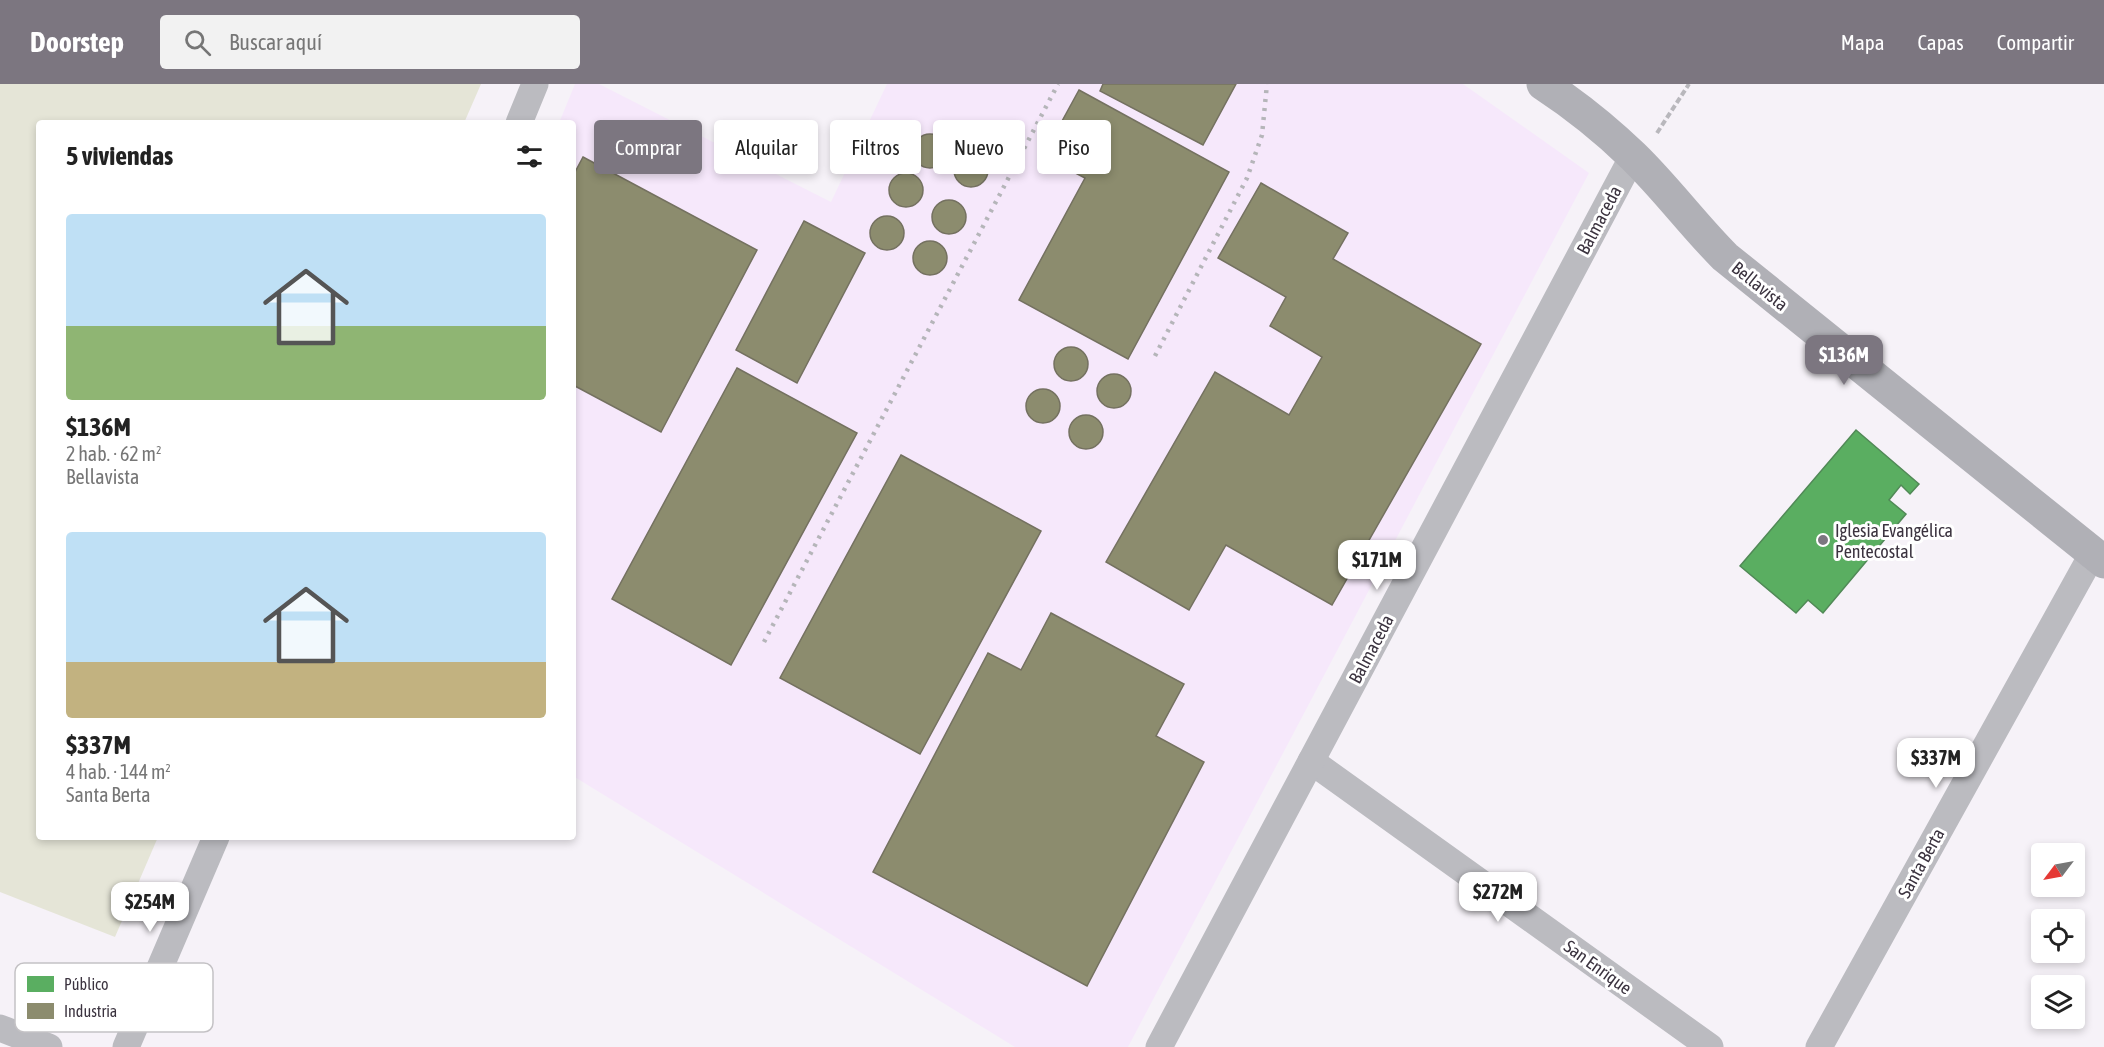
<!DOCTYPE html>
<html lang="es">
<head>
<meta charset="utf-8">
<style>
	:root { --surface:#fff; --page:#f2f2f2; --text:#222; --muted:#767676; --accent:#7c7680 }
	body { margin:0; font-family:"Asap Condensed",sans-serif; background:var(--page); color:var(--text); height:100vh; display:flex; flex-direction:column; font-size:22px; white-space:nowrap }
	* { box-sizing:border-box; margin:0 }
	p { font-size:20px; color:var(--muted) }
	.icon { flex:none; width:33px; height:33px; fill:none; stroke:currentColor; stroke-width:2; stroke-linecap:round; stroke-linejoin:round }
	.map { position:relative; flex:1; overflow:hidden }
	.panel { position:absolute; left:36px; top:36px; width:540px; height:720px; display:flex; flex-direction:column; background:var(--surface); border-radius:6px; box-shadow:0 3px 9px #0003 }
	.panel>* { flex:none }
	.guide { position:absolute; left:594px; top:36px; width:570px; height:54px; display:flex; gap:12px }
	.needle { width:39px; rotate:238deg }
	.tools { position:absolute; left:2031px; top:759px; display:grid; gap:12px }
	.tools a { display:grid; place-items:center; width:54px; height:54px; border-radius:6px; background:var(--surface); box-shadow:0 3px 9px #0003; font-size:30px }
	.price { position:absolute; translate:-50% -51px; padding:0 14px; border-radius:12px; background:#fff; color:#222; font-size:20px; line-height:39px; filter:drop-shadow(0 2px 3px #0008) }
	.price::after { content:''; position:absolute; left:50%; top:36px; width:18px; height:14px; margin-left:-9px; background:inherit; clip-path:polygon(0 0,100% 0,50% 100%) }
	.price.on { background:var(--accent); color:#fff }
	ul { padding:0; list-style:none }
	li { display:grid; align-content:center; gap:12px; height:318px; padding:0 30px }
	li span { display:grid; place-items:center; height:186px; border-radius:6px; color:#555 }
	li>.icon { margin-inline-start:auto }
	span .icon { width:108px; height:108px; fill:#fffc; stroke-width:1 }
	li b { font-size:26px }
	h2 { display:flex; justify-content:space-between; align-items:center; height:72px; padding:0 30px; font-size:26px }
	.chip { padding:0 21px; border-radius:6px; background:var(--surface); box-shadow:0 3px 9px #0003; font-size:21px; line-height:54px }
	.chip.on { background:var(--accent); color:#fff }
	header { display:flex; align-items:center; gap:36px; box-sizing:border-box; height:84px; padding:0 30px; background:var(--accent); color:#fff }
	header strong { font-size:28px }
	nav { display:flex; gap:33px; margin-inline-start:auto; font-size:21px }
	.search { width:420px; height:54px; background:var(--page); display:flex; align-items:center; gap:15px; box-sizing:border-box; padding:0 21px; border-radius:6px; color:var(--muted); font-size:22px }
	.map>svg:first-child { display:block }
	.built { fill:#f6e8fb }
	.green { fill:#e5e5d7 }
	.public { fill:#5aae61; stroke:#518957; stroke-width:1.5 }
	.industry { fill:#8c8c6e; stroke:#747160; stroke-width:1.5 }
	.lines { fill:none; stroke-linecap:round; stroke-linejoin:round }
	.path { stroke:#b8b7bc; stroke-width:4; stroke-dasharray:6 3; stroke-linecap:butt }
	.street { stroke:#bbbbc0; stroke-width:27 }
	.secondary { stroke:#b0b0b6; stroke-width:33 }
	.rail { stroke:#b5b5b9; stroke-width:4.5; stroke-dasharray:3 6; stroke-linecap:butt }
	.poi-dot { fill:#7c7680; stroke:#fff; stroke-width:2 }
	.labels { text-anchor:middle; dominant-baseline:central; stroke-width:6; stroke-linejoin:round; paint-order:stroke }
	.street-label { font-size:18px; fill:#3b333f; stroke:#fff }
	.poi-label { font-size:18px; fill:#3b333f; stroke:#fff; text-anchor:start }
	.key { fill:#fff; stroke:#c4c2c5; stroke-width:1.5 }
	.key-label { font-size:16px; fill:#3b333f }
</style>
</head>
<body>
<header>
<strong>Doorstep</strong>
<div class="search"><svg class="icon" aria-label="search" viewBox="0 0 24 24"><circle cx="10" cy="10" r="6"/><path d="M15 15l6 6"/></svg>Buscar aquí</div>
<nav><a>Mapa</a><a>Capas</a><a>Compartir</a></nav>
</header>
<div class="map">
<svg width="2104" height="963" viewBox="0 0 2104 963">
	<rect width="100%" height="100%" fill="#f6f2f8"/>
	<path class="built" d="M575 0H599L831 118 887 0H1463L1589 89 1128 963H1015L573 692V39H559Z"/>
	<path class="green" d="M0 0H481L464 39H39V753H158L115 853 0 808Z"/>
	<path class="public" d="M1856 346 1919 400 1910 410 1901 401 1889 416 1906 430 1823 529 1808 516 1796 529 1740 482Z"/>
	<g class="industry">
		<path d="M1103 0H1236L1203 61 1100 7Z"/>
		<path d="M1079 6 1229 88 1128 275 1019 216 1085 94 1043 72Z"/>
		<circle cx="930" cy="67" r="17"/>
		<circle cx="971" cy="86" r="17"/>
		<path d="M583 73 757 166 661 348 573 301V92Z"/>
		<circle cx="906" cy="106" r="17"/>
		<path d="M1261 99 1348 149 1333 175 1481 260 1332 521 1226 461 1189 526 1106 478 1215 288 1289 331 1322 273 1270 242 1286 213 1218 174Z"/>
		<circle cx="949" cy="133" r="17"/>
		<circle cx="887" cy="149" r="17"/>
		<path d="M804 137 865 169 797 299 736 266Z"/>
		<circle cx="930" cy="174" r="17"/>
		<circle cx="1071" cy="280" r="17"/>
		<path d="M737 284 857 349 731 581 612 515Z"/>
		<circle cx="1114" cy="307" r="17"/>
		<circle cx="1043" cy="322" r="17"/>
		<circle cx="1086" cy="348" r="17"/>
		<path d="M901 371 1041 447 920 670 780 594Z"/>
		<path d="M1051 529 1184 600 1156 652 1204 678 1087 902 873 788 988 569 1021 586Z"/>
	</g>
	<g class="lines">
		<path class="path" d="M1657 49 1689 0"/>
		<g class="street">
			<path d="M519 39 535 0"/>
			<path d="M1311 677 1710 963"/>
			<path d="M0 944 49 963"/>
			<path d="M126 963 216 753"/>
			<path d="M1159 963 1633 72"/>
			<path d="M1819 963 2093 469"/>
		</g>
		<path class="secondary" d="M1543 0C1575 21 1605 45 1633 72 1666 104 1693 141 1725 173L2104 478"/>
		<g class="rail">
			<path d="M1155 272 1247 94 1262 51 1267 0"/>
			<path d="M764 558 1058 0"/>
		</g>
	</g>
	<circle class="poi-dot" cx="1823" cy="456" r="6"/>
	<g class="labels">
		<g class="street-label">
			<text transform="translate(1599 136) rotate(-62)">Balmaceda</text>
			<text transform="translate(1760 202) rotate(39)">Bellavista</text>
			<text transform="translate(1371 565) rotate(-62)">Balmaceda</text>
			<text transform="translate(1921 779) rotate(-61)">Santa Berta</text>
			<text transform="translate(1598 883) rotate(36)">San Enrique</text>
		</g>
		<g class="poi-label">
			<text x="1835" y="446">Iglesia Evangélica<tspan x="1835" dy="21">Pentecostal</tspan></text>
		</g>
	</g>
	<rect x="15" y="879" width="198" height="69" rx="9" class="key"/>
	<rect x="27" y="892" width="27" height="16" fill="#5aae61"/>
	<rect x="27" y="919" width="27" height="16" fill="#8c8c6e"/>
	<g class="key-label">
		<text x="64" y="906">Público</text>
		<text x="64" y="933">Industria</text>
	</g>
</svg>
<div class="tools">
<a><svg class="needle" viewBox="-14 -14 28 28"><path d="M0-13l5 13h-10z" fill="#e53935"/><path d="M0 13l5-13h-10z" fill="#767676"/></svg></a>
<a><svg class="icon" aria-label="locate" viewBox="0 0 24 24"><circle cx="12" cy="12" r="6"/><path d="M12 2v4M12 18v4M2 12h4M18 12h4"/></svg></a>
<a><svg class="icon" aria-label="layers" viewBox="0 0 24 24"><path d="M12 4l9 5-9 5-9-5zM3 14l9 5 9-5"/></svg></a>
</div>
<b class="price on" style="left:1844px;top:302px">$136M</b>
<b class="price" style="left:1377px;top:507px">$171M</b>
<b class="price" style="left:1936px;top:705px">$337M</b>
<b class="price" style="left:1498px;top:839px">$272M</b>
<b class="price" style="left:150px;top:849px">$254M</b>
<div class="guide">
<a class="chip on">Comprar</a>
<a class="chip">Alquilar</a>
<a class="chip">Filtros</a>
<a class="chip">Nuevo</a>
<a class="chip">Piso</a>
</div>
<section class="panel">
<h2>5 viviendas<svg class="icon" aria-label="filters" viewBox="0 0 24 24"><path d="M4 7h16M4 17h16"/><circle cx="9" cy="7" r="2"/><circle cx="15" cy="17" r="2"/></svg></h2>
<ul>
<li><span style="background:linear-gradient(#bfe0f5 60%,#8fb573 0)"><svg class="icon" aria-label="home" viewBox="0 0 24 24"><path d="M3 11l9-7 9 7M6 9v11h12V9"/></svg></span><div><b>$136M</b><p>2 hab. · 62 m²</p><p>Bellavista</p></div></li>
<li><span style="background:linear-gradient(#bfe0f5 70%,#c2b280 0)"><svg class="icon" aria-label="home" viewBox="0 0 24 24"><path d="M3 11l9-7 9 7M6 9v11h12V9"/></svg></span><div><b>$337M</b><p>4 hab. · 144 m²</p><p>Santa Berta</p></div></li>
</ul>
</section>
</div>
</body>
</html>
